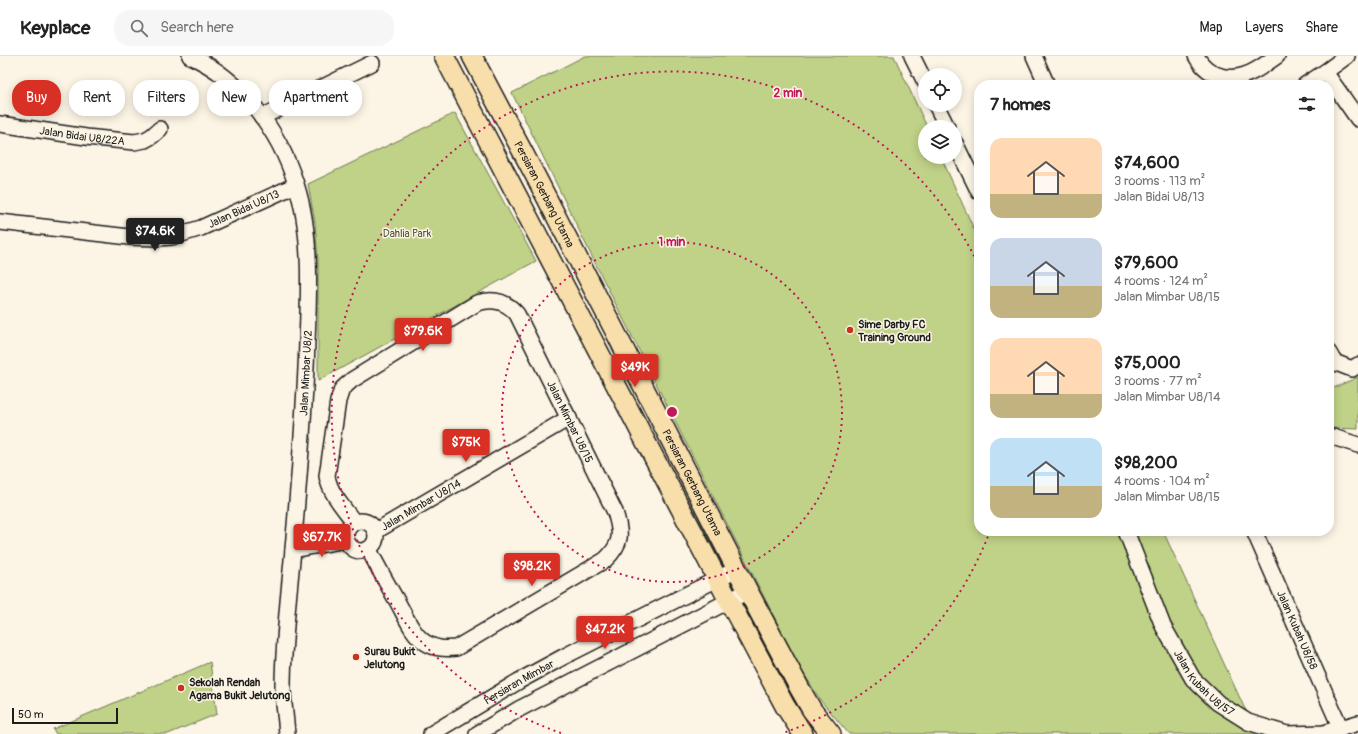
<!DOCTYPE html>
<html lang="en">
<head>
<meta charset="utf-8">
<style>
	:root { --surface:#fff; --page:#f6f6f6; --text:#222; --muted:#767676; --line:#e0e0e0; --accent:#d93025 }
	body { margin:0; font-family:Pangolin,sans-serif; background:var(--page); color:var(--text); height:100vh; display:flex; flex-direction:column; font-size:15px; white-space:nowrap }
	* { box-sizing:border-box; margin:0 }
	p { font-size:13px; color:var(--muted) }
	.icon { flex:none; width:22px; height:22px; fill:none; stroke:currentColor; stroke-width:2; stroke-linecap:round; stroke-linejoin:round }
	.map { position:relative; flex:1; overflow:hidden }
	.details { position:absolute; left:974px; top:24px; width:360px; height:456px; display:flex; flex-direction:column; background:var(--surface); border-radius:16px; box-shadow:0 2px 10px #0003 }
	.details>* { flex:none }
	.banner { position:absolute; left:12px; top:24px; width:380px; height:36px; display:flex; gap:8px }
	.tools { position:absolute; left:918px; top:12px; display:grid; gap:8px }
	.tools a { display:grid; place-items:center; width:44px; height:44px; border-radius:50%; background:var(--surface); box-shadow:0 2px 10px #0003; font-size:20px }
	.scale { position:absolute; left:12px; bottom:10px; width:106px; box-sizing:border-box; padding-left:4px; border:2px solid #1c1c1c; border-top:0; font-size:11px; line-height:14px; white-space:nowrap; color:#1c1c1c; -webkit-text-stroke:3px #fcf5e5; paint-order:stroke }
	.price { position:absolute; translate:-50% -34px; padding:0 9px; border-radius:4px; background:var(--accent); color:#fff; font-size:13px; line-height:26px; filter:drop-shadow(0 1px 2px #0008) }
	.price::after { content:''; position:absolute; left:50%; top:24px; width:12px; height:9px; margin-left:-6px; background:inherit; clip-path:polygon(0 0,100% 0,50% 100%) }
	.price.active { background:#222; color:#fff }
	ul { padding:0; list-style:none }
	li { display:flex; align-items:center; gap:12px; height:100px; padding:0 16px }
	li span { display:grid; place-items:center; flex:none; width:112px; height:80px; border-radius:12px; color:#555 }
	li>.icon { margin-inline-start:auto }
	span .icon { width:48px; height:48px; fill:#fffc; stroke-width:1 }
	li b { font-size:17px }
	h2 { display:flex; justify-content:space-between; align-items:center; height:48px; padding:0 16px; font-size:17px }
	.tag { padding:0 14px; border-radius:16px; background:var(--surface); box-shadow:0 2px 10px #0003; font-size:14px; line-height:36px }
	.tag.active { background:var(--accent); color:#fff }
	header { display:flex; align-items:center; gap:24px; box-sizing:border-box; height:56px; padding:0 20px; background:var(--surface); border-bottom:1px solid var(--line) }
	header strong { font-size:19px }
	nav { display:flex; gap:22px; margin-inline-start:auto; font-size:14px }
	.search { width:280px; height:36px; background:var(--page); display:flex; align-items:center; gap:10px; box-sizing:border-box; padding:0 14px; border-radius:16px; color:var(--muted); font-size:15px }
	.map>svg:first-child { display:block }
	.green { fill:#bfd287; stroke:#6e7752 }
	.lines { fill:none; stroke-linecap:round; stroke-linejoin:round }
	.minor-casing { stroke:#1c1c1c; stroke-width:18 }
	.major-casing { stroke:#1c1c1c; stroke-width:22 }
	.minor { stroke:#fcf5e5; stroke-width:15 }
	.major { stroke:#f8deab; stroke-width:19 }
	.ring { fill:none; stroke:#c2185b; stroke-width:2; stroke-dasharray:2 4 }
	.poi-dot { fill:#c8321e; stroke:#fcf5e5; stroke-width:1.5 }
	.labels { text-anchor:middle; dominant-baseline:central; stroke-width:3; stroke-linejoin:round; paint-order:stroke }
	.street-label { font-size:11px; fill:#1c1c1c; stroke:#fcf5e5 }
	.park-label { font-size:11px; fill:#4d533c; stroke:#fcf5e5 }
	.poi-label { font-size:11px; font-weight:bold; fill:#1c1c1c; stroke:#fcf5e5; text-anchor:start }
	.centre { fill:#c2185b; stroke:#fcf5e5; stroke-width:2 }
	.ring-label { font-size:12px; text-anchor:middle; font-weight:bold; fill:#c2185b; stroke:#fcf5e5; stroke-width:3; stroke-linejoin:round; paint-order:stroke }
</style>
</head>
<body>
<header>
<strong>Keyplace</strong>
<div class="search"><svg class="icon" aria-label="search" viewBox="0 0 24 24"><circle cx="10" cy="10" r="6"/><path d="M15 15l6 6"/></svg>Search here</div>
<nav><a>Map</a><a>Layers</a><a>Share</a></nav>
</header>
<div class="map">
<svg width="1358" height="678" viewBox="0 0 1358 678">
	<rect width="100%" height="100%" fill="#fcf5e5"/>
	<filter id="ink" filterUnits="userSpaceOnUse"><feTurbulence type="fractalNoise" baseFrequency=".025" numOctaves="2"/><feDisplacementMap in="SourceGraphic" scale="8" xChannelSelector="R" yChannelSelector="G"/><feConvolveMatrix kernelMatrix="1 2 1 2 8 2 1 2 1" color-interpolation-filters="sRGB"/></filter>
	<g filter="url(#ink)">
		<g class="green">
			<path d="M585 0H894L927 71H925V101H941L979 184V475H1163L1244 651 1261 678H849L821 645 799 610 598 213 512 37Z"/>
			<path d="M455 57 536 205 318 325V204L315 167 308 128Z"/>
			<path d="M1358 321V373L1329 372V334Z"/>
			<path d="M210 606 217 658 168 678H56L53 673Z"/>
		</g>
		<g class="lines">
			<defs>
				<g id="minor">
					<path d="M190 0C242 23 279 75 296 128 312 177 309 235 307 286 305 355 299 424 293 493 289 539 283 585 283 631 283 646 286 662 287 678"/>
					<path d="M912 0 925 26"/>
					<path d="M1034 0 1047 29"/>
					<path d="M1196 0C1209 23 1234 27 1256 14 1263 10 1270 5 1277 0"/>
					<path d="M1325 16 1358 63"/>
					<path d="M1305 29 1325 16 1347 0"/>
					<path d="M936 49 947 71"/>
					<path d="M262 61 372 7"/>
					<path id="s1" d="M0 68 86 81 134 86 145 84 152 80 160 73"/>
					<path d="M955 87 979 136"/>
					<path id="s2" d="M0 166 129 181 158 182 172 181 201 172 296 129"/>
					<path d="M1329 297 1334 306 1352 313 1358 309"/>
					<path d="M1329 381H1333L1358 389"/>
					<circle cx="361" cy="480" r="15"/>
					<path id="s3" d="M354 466C344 452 330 438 327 420L338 345 342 333 352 324 477 247C493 242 506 245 517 258L615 456C622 478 622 488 605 504L456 592C445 593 436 593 426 587 412 578 405 559 397 545 387 528 378 511 369 494"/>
					<path id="s4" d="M376 475 569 362"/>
					<path id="s5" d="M1126 475 1163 570 1193 623 1218 647 1248 666 1287 678 1324 677 1358 667"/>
					<path id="s6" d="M1254 475 1341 673"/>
					<path d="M293 494 346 484"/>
					<path id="s7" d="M431 678 519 625 565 600 737 513"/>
					<path d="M477 678 519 653 748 535"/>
				</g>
				<g id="major">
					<path d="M444 0 729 545 785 650 803 678"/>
					<path id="s8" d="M472 0 537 123 748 535 800 633 812 654 831 678"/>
				</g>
			</defs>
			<use href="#minor" class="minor-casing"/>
			<use href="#major" class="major-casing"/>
			<use href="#minor" class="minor"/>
			<use href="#major" class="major"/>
		</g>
	</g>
	<g class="ring">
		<circle cx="672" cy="356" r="170"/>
		<path d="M990 475A340 340 0 0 1 783 677M561 677A340 340 0 1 1 979 210"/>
	</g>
	<g class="poi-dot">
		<circle cx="850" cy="274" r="4"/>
		<circle cx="356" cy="601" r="4"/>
		<circle cx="181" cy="632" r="4"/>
	</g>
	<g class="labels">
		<g class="street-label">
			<text stroke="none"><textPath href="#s1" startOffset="83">Jalan Bidai U8/22A</textPath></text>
			<text stroke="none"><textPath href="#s8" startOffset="156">Persiaran Gerbang Utama</textPath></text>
			<text stroke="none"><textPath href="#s2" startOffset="250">Jalan Bidai U8/13</textPath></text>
			<text transform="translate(306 317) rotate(-87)">Jalan Mimbar U8/2</text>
			<text stroke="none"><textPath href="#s3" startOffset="467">Jalan Mimbar U8/15</textPath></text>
			<text stroke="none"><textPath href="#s8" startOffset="480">Persiaran Gerbang Utama</textPath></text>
			<text stroke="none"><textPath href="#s4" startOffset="52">Jalan Mimbar U8/14</textPath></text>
			<text stroke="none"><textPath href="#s6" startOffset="108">Jalan Kubah U8/58</textPath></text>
			<text stroke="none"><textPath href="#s5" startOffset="173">Jalan Kubah U8/57</textPath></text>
			<text stroke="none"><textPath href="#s7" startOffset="102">Persiaran Mimbar</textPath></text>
		</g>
		<g class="park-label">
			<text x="407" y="177">Dahlia Park</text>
		</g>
		<g class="poi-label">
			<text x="858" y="268">Sime Darby FC<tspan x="858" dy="13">Training Ground</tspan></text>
			<text x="364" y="595">Surau Bukit<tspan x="364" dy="13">Jelutong</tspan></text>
			<text x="189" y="626">Sekolah Rendah<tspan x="189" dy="13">Agama Bukit Jelutong</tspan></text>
		</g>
	</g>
	<circle cx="672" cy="356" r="6" class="centre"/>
	<g class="ring-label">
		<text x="788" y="41">2 min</text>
		<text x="672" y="190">1 min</text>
	</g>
</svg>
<div class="tools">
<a><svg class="icon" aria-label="locate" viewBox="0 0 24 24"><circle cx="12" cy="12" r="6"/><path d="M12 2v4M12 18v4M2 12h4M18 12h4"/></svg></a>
<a><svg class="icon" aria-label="layers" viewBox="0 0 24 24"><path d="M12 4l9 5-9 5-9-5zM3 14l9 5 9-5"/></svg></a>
</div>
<div class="scale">50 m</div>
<b class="price active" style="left:155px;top:196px">$74.6K</b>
<b class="price" style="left:423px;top:296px">$79.6K</b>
<b class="price" style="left:635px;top:332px">$49K</b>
<b class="price" style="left:466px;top:407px">$75K</b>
<b class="price" style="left:322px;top:502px">$67.7K</b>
<b class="price" style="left:532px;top:531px">$98.2K</b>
<b class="price" style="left:605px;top:594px">$47.2K</b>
<div class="banner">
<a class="tag active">Buy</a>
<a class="tag">Rent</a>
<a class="tag">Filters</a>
<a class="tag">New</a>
<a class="tag">Apartment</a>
</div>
<section class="details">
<h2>7 homes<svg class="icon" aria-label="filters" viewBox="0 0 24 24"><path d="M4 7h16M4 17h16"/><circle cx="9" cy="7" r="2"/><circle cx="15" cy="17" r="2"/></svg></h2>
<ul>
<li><span style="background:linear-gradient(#ffd9b3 70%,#c2b280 0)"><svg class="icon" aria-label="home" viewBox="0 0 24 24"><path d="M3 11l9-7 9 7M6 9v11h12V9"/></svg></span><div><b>$74,600</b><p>3 rooms · 113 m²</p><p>Jalan Bidai U8/13</p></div></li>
<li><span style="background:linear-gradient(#c9d6e8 60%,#c2b280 0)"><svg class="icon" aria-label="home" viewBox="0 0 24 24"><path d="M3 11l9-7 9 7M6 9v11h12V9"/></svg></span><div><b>$79,600</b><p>4 rooms · 124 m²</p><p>Jalan Mimbar U8/15</p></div></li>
<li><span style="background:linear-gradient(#ffd9b3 70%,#c2b280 0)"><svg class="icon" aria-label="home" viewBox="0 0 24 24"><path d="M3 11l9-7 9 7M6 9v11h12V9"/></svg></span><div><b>$75,000</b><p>3 rooms · 77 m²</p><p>Jalan Mimbar U8/14</p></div></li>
<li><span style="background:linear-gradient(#bfe0f5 60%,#c2b280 0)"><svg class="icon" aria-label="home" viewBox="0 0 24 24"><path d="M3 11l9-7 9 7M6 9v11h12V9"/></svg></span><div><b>$98,200</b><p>4 rooms · 104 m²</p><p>Jalan Mimbar U8/15</p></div></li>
</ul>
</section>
</div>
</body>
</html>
